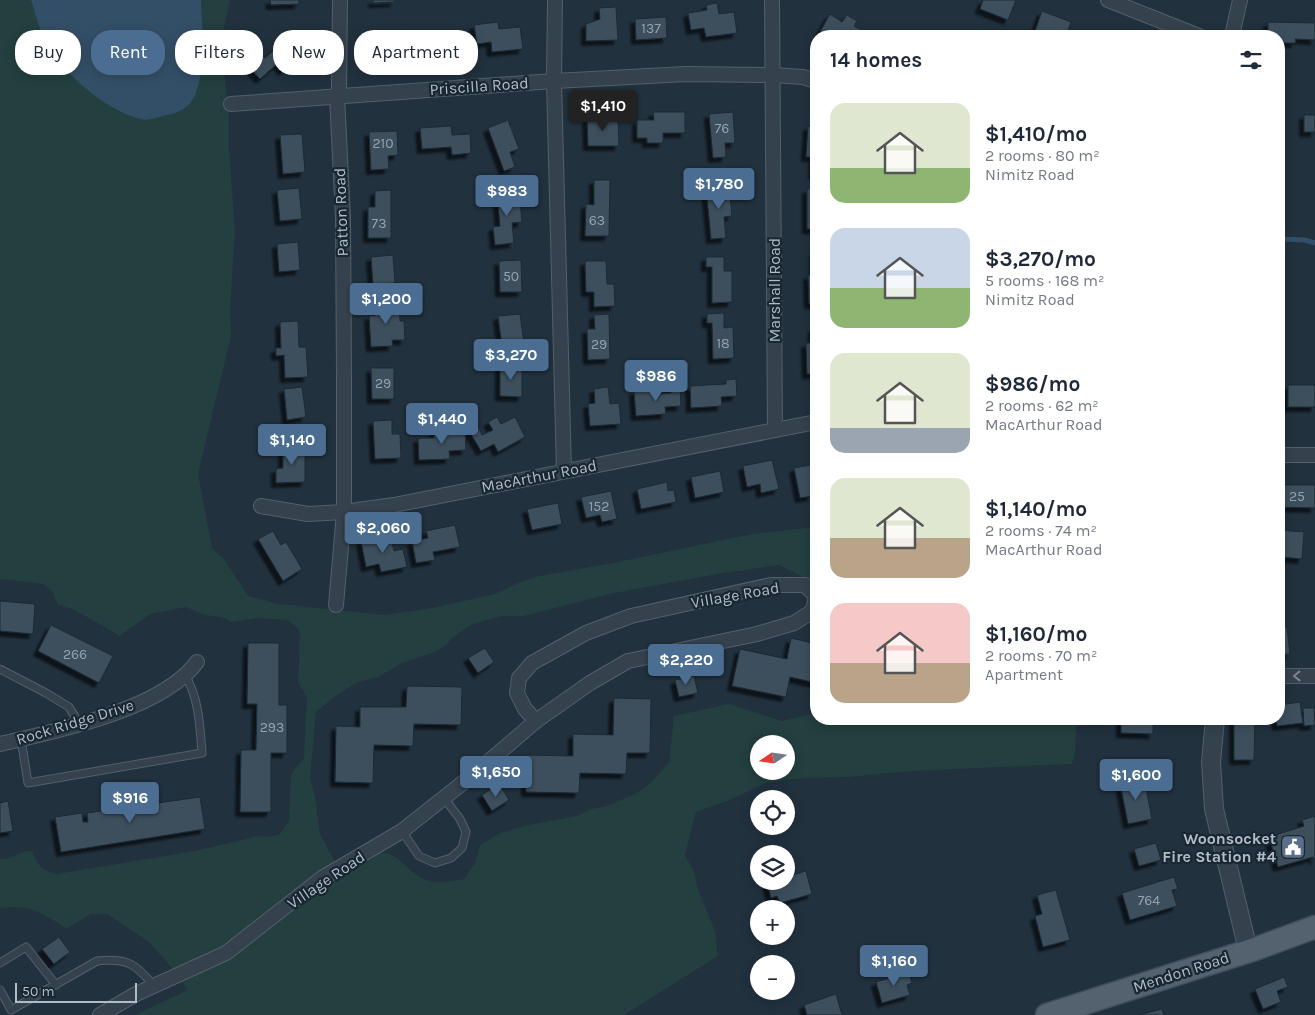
<!DOCTYPE html>
<html lang="en">
<head>
<meta charset="utf-8">
<style>
	:root { --surface:#fff; --page:#f2f2f3; --text:#1f2937; --muted:#747a83; --accent:#4b6d91 }
	body { margin:0; font-family:Karla,sans-serif; background:var(--page); color:var(--text); height:100vh; display:flex; flex-direction:column; font-size:19px; white-space:nowrap }
	* { box-sizing:border-box; margin:0 }
	p { font-size:16px; color:var(--muted) }
	.icon { flex:none; width:28px; height:28px; fill:none; stroke:currentColor; stroke-width:2; stroke-linecap:round; stroke-linejoin:round }
	.map { position:relative; flex:1; overflow:hidden }
	.drawer { position:absolute; left:810px; top:30px; width:475px; height:695px; display:flex; flex-direction:column; background:var(--surface); border-radius:20px; box-shadow:0 2px 12px #0003 }
	.drawer>* { flex:none }
	.banner { position:absolute; left:15px; top:30px; width:475px; height:45px; display:flex; gap:10px }
	.needle { width:32px; rotate:257deg }
	.fabs { position:absolute; left:750px; top:735px; display:grid; gap:10px }
	.fabs a { display:grid; place-items:center; width:45px; height:45px; border-radius:50%; background:var(--surface); box-shadow:0 2px 12px #0003; font-size:25px }
	.scale { position:absolute; left:15px; bottom:12px; width:122px; box-sizing:border-box; padding-left:5px; border:2px solid #b0bdc9; border-top:0; font-size:14px; line-height:18px; white-space:nowrap; color:#b0bdc9; -webkit-text-stroke:4px #1a2733; paint-order:stroke }
	.price { position:absolute; translate:-50% -42px; padding:0 11px; border-radius:5px; background:var(--accent); color:#fff; font-size:16px; line-height:32px; filter:drop-shadow(0 1px 2px #0008) }
	.price::after { content:''; position:absolute; left:50%; top:30px; width:15px; height:11px; margin-left:-8px; background:inherit; clip-path:polygon(0 0,100% 0,50% 100%) }
	.price.selected { background:#222; color:#fff }
	ul { padding:0; list-style:none }
	li { display:flex; align-items:center; gap:15px; height:125px; padding:0 20px }
	li span { display:grid; place-items:center; flex:none; width:140px; height:100px; border-radius:15px; color:#555 }
	li>.icon { margin-inline-start:auto }
	span .icon { width:60px; height:60px; fill:#fffc; stroke-width:1 }
	li b { font-size:21px }
	h2 { display:flex; justify-content:space-between; align-items:center; height:60px; padding:0 20px; font-size:21px }
	.chip { padding:0 18px; border-radius:20px; background:var(--surface); box-shadow:0 2px 12px #0003; font-size:18px; line-height:45px }
	.chip.selected { background:var(--accent); color:#fff }
	.map>svg:first-child { display:block }
	.green { fill:#233f3f; fill-rule:evenodd }
	.water { fill:#334f67 }
	.lines { fill:none; stroke-linecap:round; stroke-linejoin:round }
	.stream { stroke:#334f67; stroke-width:5 }
	.building { fill:#3c505d; stroke:#1c2935; filter:url(#shadow) }
	.service-casing { stroke:#53606c; stroke-width:9 }
	.minor-casing { stroke:#53606c; stroke-width:16 }
	.tertiary-casing { stroke:#53606c; stroke-width:20 }
	.primary-casing { stroke:#414e5a; stroke-width:25 }
	.service { stroke:#35424e; stroke-width:7 }
	.minor { stroke:#35424e; stroke-width:14 }
	.tertiary { stroke:#35424e; stroke-width:18 }
	.primary { stroke:#53626e; stroke-width:22 }
	.oneway { stroke:#798692 }
	.labels { text-anchor:middle; dominant-baseline:central; stroke-width:4.5; stroke-linejoin:round; paint-order:stroke }
	.number-label { font-size:14px; fill:#93a2ae }
	.street-label { font-size:16px; fill:#b0bdc9; stroke:#1a2733 }
	.poi-label { font-size:16px; font-weight:bold; fill:#b0bdc9; stroke:#1a2733; text-anchor:end }
</style>
</head>
<body>
<div class="map">
<svg width="1315" height="1015" viewBox="0 0 1315 1015">
	<defs>
		<filter id="shadow"><feDropShadow dx="-4.5" dy="4.5" stdDeviation="1" flood-color="#0009"/></filter>
	</defs>
	<rect width="100%" height="100%" fill="#21313e"/>
	<path class="green" d="M0 0H31L40 28 47 44 203 62 201 0H230L221 42 229 118V147L235 232 230 308 231 336 198 474 212 548 224 559 248 596 279 604 385 615 432 608 495 594 518 583 539 576 613 563 752 534 816 527V584L779 565 723 573 609 594 524 616H502L472 624 451 639 446 645 435 652 402 663 378 677 358 682 334 697 316 712 310 779 315 796 320 834 336 864 345 876C353 871 375 855 382 853 396 851 410 873 421 878 435 885 450 881 464 879L475 863 480 845 500 833 528 825 577 816 591 809 607 806 637 793 652 782 669 762 674 716 729 704 782 721 816 713V719H1077L1075 752 1072 764 911 771 849 777 802 778 766 783 727 801 696 812 685 855 695 874 697 887 715 931 718 956 624 1015H135L188 990 172 968 149 942 107 914H91L66 929C42 911 30 905 0 908V859C12 860 20 850 32 851 39 866 40 870 57 874L195 851 258 836 268 837 280 834 289 821 291 774 304 758 307 697 298 683 300 636 298 628 288 620 257 618 232 622 224 618 201 614 186 607 150 614 120 636 75 610 58 605 52 591 43 584 0 579ZM759 744H786V771H759Z"/>
	<path class="water" d="M31 0H201C202 31 207 65 195 95 189 109 176 114 162 116 156 118 146 121 140 119 106 110 63 74 47 43 39 30 36 15 31 0Z"/>
	<g class="lines">
		<path class="stream" d="M1279 237 1282 239 1305 240 1315 243"/>
	</g>
	<g class="building">
		<path d="M270 0H299V4L271 5Z"/>
		<path d="M373 0H395V2L373 3Z"/>
		<path d="M983 0H1016L1008 20 980 9Z"/>
		<path d="M717 3 719 14 734 12 737 33 706 37 704 28 691 30 688 13 707 10 706 5Z"/>
		<path d="M616 7 618 40 586 41V24L600 19 599 8Z"/>
		<path d="M1042 11 1071 22 1066 36H1048L1035 31Z"/>
		<path d="M830 14 842 22 847 15 857 21 854 26 871 36H826L820 32Z"/>
		<path d="M666 17 667 38 636 40 635 19Z"/>
		<path d="M498 22 499 29 520 27 523 49 492 52 491 42 477 44 474 25Z"/>
		<path d="M1268 22 1315 23V40L1295 39 1296 43H1279V36H1268Z"/>
		<path d="M406 30 409 47 398 49 400 60 370 65 366 43 386 39 385 33Z"/>
		<path d="M292 34 306 50 283 71 277 64 260 79 248 66 262 55 265 58Z"/>
		<path d="M448 34 450 57 420 61 417 38Z"/>
		<path d="M653 112H685V133H663V143H647V138H637V120H654Z"/>
		<path d="M733 112 735 143H725L726 157 713 158 709 114Z"/>
		<rect x="1304" y="115" width="11" height="17"/>
		<path d="M618 117 619 146H588L587 118Z"/>
		<path d="M508 120 519 149 510 152 515 167 504 171 488 128Z"/>
		<path d="M451 126 452 135 470 134 471 153 452 155 451 147 422 149 420 128Z"/>
		<path d="M808 126 816 127V174H813L814 157H806Z"/>
		<path d="M397 131 398 155 388 156 389 169 371 170 369 132Z"/>
		<path d="M302 134 305 172 283 174 280 135Z"/>
		<path d="M594 180H610L609 236H585L586 204 594 205Z"/>
		<path d="M729 185 732 216 724 217 726 238 711 239 706 187Z"/>
		<path d="M299 188 302 219 280 221 277 190Z"/>
		<rect x="807" y="189" width="9" height="40"/>
		<path d="M391 190V238H368V207H375V191Z"/>
		<path d="M519 191 522 222 512 223 514 243 495 245 493 227 500 226 497 193Z"/>
		<path d="M298 242 300 270 279 272 277 244Z"/>
		<path d="M814 252H816V304H809L808 275H814Z"/>
		<path d="M393 255 395 283 373 284 371 257Z"/>
		<path d="M706 257H724V271H732V302L712 303V267H706Z"/>
		<path d="M521 260 522 292H500L499 261Z"/>
		<path d="M585 261H606L607 284H614L615 306 594 307V292H586Z"/>
		<path d="M399 301 400 321H404L405 340H392L393 346 371 347 369 316 376 315V302Z"/>
		<path d="M724 313V328L733 327 734 358 713 359 712 323H707V314Z"/>
		<path d="M520 314 524 344 502 346 498 316Z"/>
		<path d="M609 314 610 359 588 360 587 329H595L594 315Z"/>
		<path d="M298 321 299 347H306L308 377 285 378 284 355 276 356V348H281L280 322Z"/>
		<path d="M813 328H816V374H807L806 343H813Z"/>
		<path d="M500 366H522V397L500 396Z"/>
		<path d="M371 368H394V399H372Z"/>
		<path d="M736 379 737 396 721 397 722 406 691 408 690 386 726 384V380Z"/>
		<rect x="1288" y="385" width="27" height="22"/>
		<path d="M302 387 306 417 287 420 284 389Z"/>
		<path d="M608 387 610 404 619 403 621 424 590 426 588 404 595 403 594 389Z"/>
		<path d="M680 387 681 406 665 407 666 414 636 416 634 391 658 390V394L671 393 670 388Z"/>
		<path d="M497 417 501 424 515 417 525 437 498 452 494 444 481 451 469 431 478 426 482 435 493 430 488 422Z"/>
		<path d="M392 420V434H400L401 458 375 459 373 421Z"/>
		<path d="M465 430 466 450 449 451 450 459 419 460 418 438H434V431Z"/>
		<path d="M283 447H305V482L276 483V469L283 468Z"/>
		<path d="M772 460 779 489 761 493 760 484 747 487 743 466Z"/>
		<path d="M816 464V483L810 484 812 496 800 498 794 468Z"/>
		<path d="M720 471 724 492 695 498 691 477Z"/>
		<path d="M667 482 668 491 674 490 676 502 641 509 637 489Z"/>
		<path d="M1279 485H1315V508L1279 507Z"/>
		<path d="M611 491 617 519 602 522 600 515 586 518 581 497Z"/>
		<path d="M558 503 562 524 532 530 527 509Z"/>
		<path d="M455 525 460 547 433 552 435 560 416 563 412 541 428 538 426 531Z"/>
		<path d="M1279 530 1304 532 1302 559 1282 557V563H1279Z"/>
		<path d="M273 531 281 545 286 542 302 569 283 581 258 539Z"/>
		<path d="M390 535 394 551 403 549 407 567 381 572 379 564 366 567 361 541Z"/>
		<path d="M0 601 35 604 33 634 0 631Z"/>
		<path d="M51 625 113 656 99 683 38 651Z"/>
		<path d="M1287 627 1290 654 1279 655V628Z"/>
		<path d="M791 638 816 644V683L790 677 786 697 732 686 740 649 787 659Z"/>
		<path d="M248 643H279V705H287V753H271V812H240L241 750H256L257 704H247Z"/>
		<path d="M485 648 494 662 478 673 468 658Z"/>
		<path d="M694 676 698 693 679 697 675 680Z"/>
		<path d="M407 686 462 687 461 725 414 724 413 746 374 745 373 783 335 782 336 726 360 727V707H406Z"/>
		<path d="M614 698 651 699 650 753H627L626 774 580 773 579 793 526 792V755L573 756V734L613 735Z"/>
		<path d="M1300 702 1303 723 1277 726 1276 719H1279V705Z"/>
		<path d="M1303 708H1314L1315 725 1304 726Z"/>
		<path d="M1121 719H1153V734L1121 733Z"/>
		<path d="M1234 719H1255L1254 760H1234Z"/>
		<path d="M1144 778 1152 819 1128 824 1120 783Z"/>
		<path d="M499 784 509 800 492 811 482 795Z"/>
		<path d="M200 797 205 829 61 852 55 817 82 813 83 822H88L87 813Z"/>
		<path d="M8 801 13 831 0 833V803Z"/>
		<path d="M1315 816V861L1313 857 1278 867 1269 837 1304 826 1302 820Z"/>
		<path d="M1156 843 1161 860 1139 866 1134 849Z"/>
		<path d="M806 871 812 894 780 903 777 896 771 898 767 883 786 881V877Z"/>
		<path d="M1174 877 1178 889 1172 890 1177 906 1130 920 1122 893Z"/>
		<path d="M1056 890 1070 940 1043 947 1035 916 1042 914 1037 895Z"/>
		<path d="M59 937 70 952 54 964 42 949Z"/>
		<path d="M909 972 912 983 907 985 910 995 882 1003 876 982Z"/>
		<path d="M1284 977 1288 987 1277 991 1281 1002 1263 1009 1255 989Z"/>
		<path d="M836 994 842 1015H807L804 1005Z"/>
		<path d="M1162 1009 1164 1015H1139Z"/>
	</g>
	<g class="lines">
		<defs>
			<g id="service">
				<path d="M0 669 46 693 69 707 79 723"/>
				<path d="M21 739 28 783 202 753C200 726 199 698 185 675"/>
				<path d="M402 831 419 856 435 863 451 858 462 848 466 832 460 819 444 798"/>
				<path d="M0 963 26 947 56 985"/>
				<path d="M0 990 11 1010 97 961C127 958 135 963 154 986"/>
			</g>
			<g id="minor">
				<path d="M555 0 554 81 564 471"/>
				<path d="M772 0 775 430"/>
				<path d="M1108 0 1199 36"/>
				<path d="M1232 36 1240 0"/>
				<path d="M231 104 554 81 686 74 773 75 803 77 816 81"/>
				<path d="M1279 455H1315"/>
				<path d="M261 506 308 514 344 512 394 505 816 422"/>
				<path d="M771 585H805L816 596 813 611 794 623 757 634 628 661 590 683 536 721 525 709 517 693 519 678 532 663 586 633 631 616Z"/>
				<path d="M336 605 344 512V376L343 218 337 96 339 89 340 0"/>
				<path d="M1279 676H1315"/>
				<path d="M0 744C56 731 162 710 197 662"/>
				<path d="M100 1015 136 994 226 953 322 878 402 831 474 774 536 721"/>
			</g>
			<path id="tertiary" d="M1215 719 1211 762 1214 809 1248 950"/>
			<path id="primary" d="M1047 1015 1255 949 1315 927"/>
		</defs>
		<use href="#service" class="service-casing"/>
		<use href="#minor" class="minor-casing"/>
		<use href="#tertiary" class="tertiary-casing"/>
		<use href="#primary" class="primary-casing"/>
		<use href="#service" class="service"/>
		<use href="#minor" class="minor"/>
		<use href="#tertiary" class="tertiary"/>
		<use href="#primary" class="primary"/>
	</g>
	<defs><path id="oneway-chevron" d="M-2-3.5L2.5 0L-2 3.5" fill="none" stroke-width="1.6" stroke-linecap="round" stroke-linejoin="round" transform="scale(1.25)"/></defs>
	<use class="oneway" href="#oneway-chevron" transform="translate(1297 676) rotate(179)"/>
	<defs>
		<symbol id="civic-square" viewBox="-11 -11 22 22"><rect x="-9" y="-9" width="18" height="18" rx="4" fill="#5c6f8a" stroke="#1a2733"/><path d="M-.6-6.5H3V-4.5H.6V-3L4-1V1h2V6H-6V1h2V-1L-.6-3ZM-1.2 2.5V6h2.4V2.5Z" fill="#fff"/></symbol>
	</defs>
	<g fill-rule="evenodd">
		<use href="#civic-square" x="1279" y="833" width="28" height="28"/>
	</g>
	<g class="labels">
		<g class="number-label">
			<text x="651" y="28">137</text>
			<text x="722" y="128">76</text>
			<text x="383" y="143">210</text>
			<text x="597" y="220">63</text>
			<text x="379" y="223">73</text>
			<text x="511" y="276">50</text>
			<text x="723" y="343">18</text>
			<text x="599" y="344">29</text>
			<text x="383" y="383">29</text>
			<text x="1297" y="496">25</text>
			<text x="599" y="506">152</text>
			<text x="75" y="654">266</text>
			<text x="272" y="727">293</text>
			<text x="1149" y="900">764</text>
		</g>
		<g class="street-label">
			<text transform="translate(479 86) rotate(-4)">Priscilla Road</text>
			<text transform="translate(341 212) rotate(-92)">Patton Road</text>
			<text transform="translate(774 290) rotate(-90)">Marshall Road</text>
			<text transform="translate(539 476) rotate(-11)">MacArthur Road</text>
			<text transform="translate(735 595) rotate(-10)">Village Road</text>
			<text transform="translate(75 722) rotate(-17)">Rock Ridge Drive</text>
			<text transform="translate(326 880) rotate(-34)">Village Road</text>
			<text transform="translate(1181 972) rotate(-18)">Mendon Road</text>
		</g>
		<g class="poi-label">
			<text x="1276" y="838">Woonsocket<tspan x="1276" dy="18">Fire Station #4</tspan></text>
		</g>
	</g>
</svg>
<div class="fabs">
<a><svg class="needle" viewBox="-14 -14 28 28"><path d="M0-13l5 13h-10z" fill="#e53935"/><path d="M0 13l5-13h-10z" fill="#747a83"/></svg></a>
<a><svg class="icon" aria-label="locate" viewBox="0 0 24 24"><circle cx="12" cy="12" r="6"/><path d="M12 2v4M12 18v4M2 12h4M18 12h4"/></svg></a>
<a><svg class="icon" aria-label="layers" viewBox="0 0 24 24"><path d="M12 4l9 5-9 5-9-5zM3 14l9 5 9-5"/></svg></a>
<a>+</a>
<a>−</a>
</div>
<div class="scale">50 m</div>
<b class="price selected" style="left:603px;top:132px">$1,410</b>
<b class="price" style="left:719px;top:210px">$1,780</b>
<b class="price" style="left:507px;top:217px">$983</b>
<b class="price" style="left:386px;top:325px">$1,200</b>
<b class="price" style="left:511px;top:381px">$3,270</b>
<b class="price" style="left:656px;top:402px">$986</b>
<b class="price" style="left:442px;top:445px">$1,440</b>
<b class="price" style="left:292px;top:466px">$1,140</b>
<b class="price" style="left:383px;top:554px">$2,060</b>
<b class="price" style="left:686px;top:686px">$2,220</b>
<b class="price" style="left:496px;top:798px">$1,650</b>
<b class="price" style="left:1136px;top:801px">$1,600</b>
<b class="price" style="left:130px;top:824px">$916</b>
<b class="price" style="left:894px;top:987px">$1,160</b>
<div class="banner">
<a class="chip">Buy</a>
<a class="chip selected">Rent</a>
<a class="chip">Filters</a>
<a class="chip">New</a>
<a class="chip">Apartment</a>
</div>
<section class="drawer">
<h2>14 homes<svg class="icon" aria-label="filters" viewBox="0 0 24 24"><path d="M4 7h16M4 17h16"/><circle cx="9" cy="7" r="2"/><circle cx="15" cy="17" r="2"/></svg></h2>
<ul>
<li><span style="background:linear-gradient(#dfe7d0 65%,#8fb573 0)"><svg class="icon" aria-label="home" viewBox="0 0 24 24"><path d="M3 11l9-7 9 7M6 9v11h12V9"/></svg></span><div><b>$1,410/mo</b><p>2 rooms · 80 m²</p><p>Nimitz Road</p></div></li>
<li><span style="background:linear-gradient(#c9d6e8 60%,#8fb573 0)"><svg class="icon" aria-label="home" viewBox="0 0 24 24"><path d="M3 11l9-7 9 7M6 9v11h12V9"/></svg></span><div><b>$3,270/mo</b><p>5 rooms · 168 m²</p><p>Nimitz Road</p></div></li>
<li><span style="background:linear-gradient(#dfe7d0 75%,#9aa5b1 0)"><svg class="icon" aria-label="home" viewBox="0 0 24 24"><path d="M3 11l9-7 9 7M6 9v11h12V9"/></svg></span><div><b>$986/mo</b><p>2 rooms · 62 m²</p><p>MacArthur Road</p></div></li>
<li><span style="background:linear-gradient(#dfe7d0 60%,#b9a48a 0)"><svg class="icon" aria-label="home" viewBox="0 0 24 24"><path d="M3 11l9-7 9 7M6 9v11h12V9"/></svg></span><div><b>$1,140/mo</b><p>2 rooms · 74 m²</p><p>MacArthur Road</p></div></li>
<li><span style="background:linear-gradient(#f6c9c9 60%,#b9a48a 0)"><svg class="icon" aria-label="home" viewBox="0 0 24 24"><path d="M3 11l9-7 9 7M6 9v11h12V9"/></svg></span><div><b>$1,160/mo</b><p>2 rooms · 70 m²</p><p>Apartment</p></div></li>
</ul>
</section>
</div>
</body>
</html>
